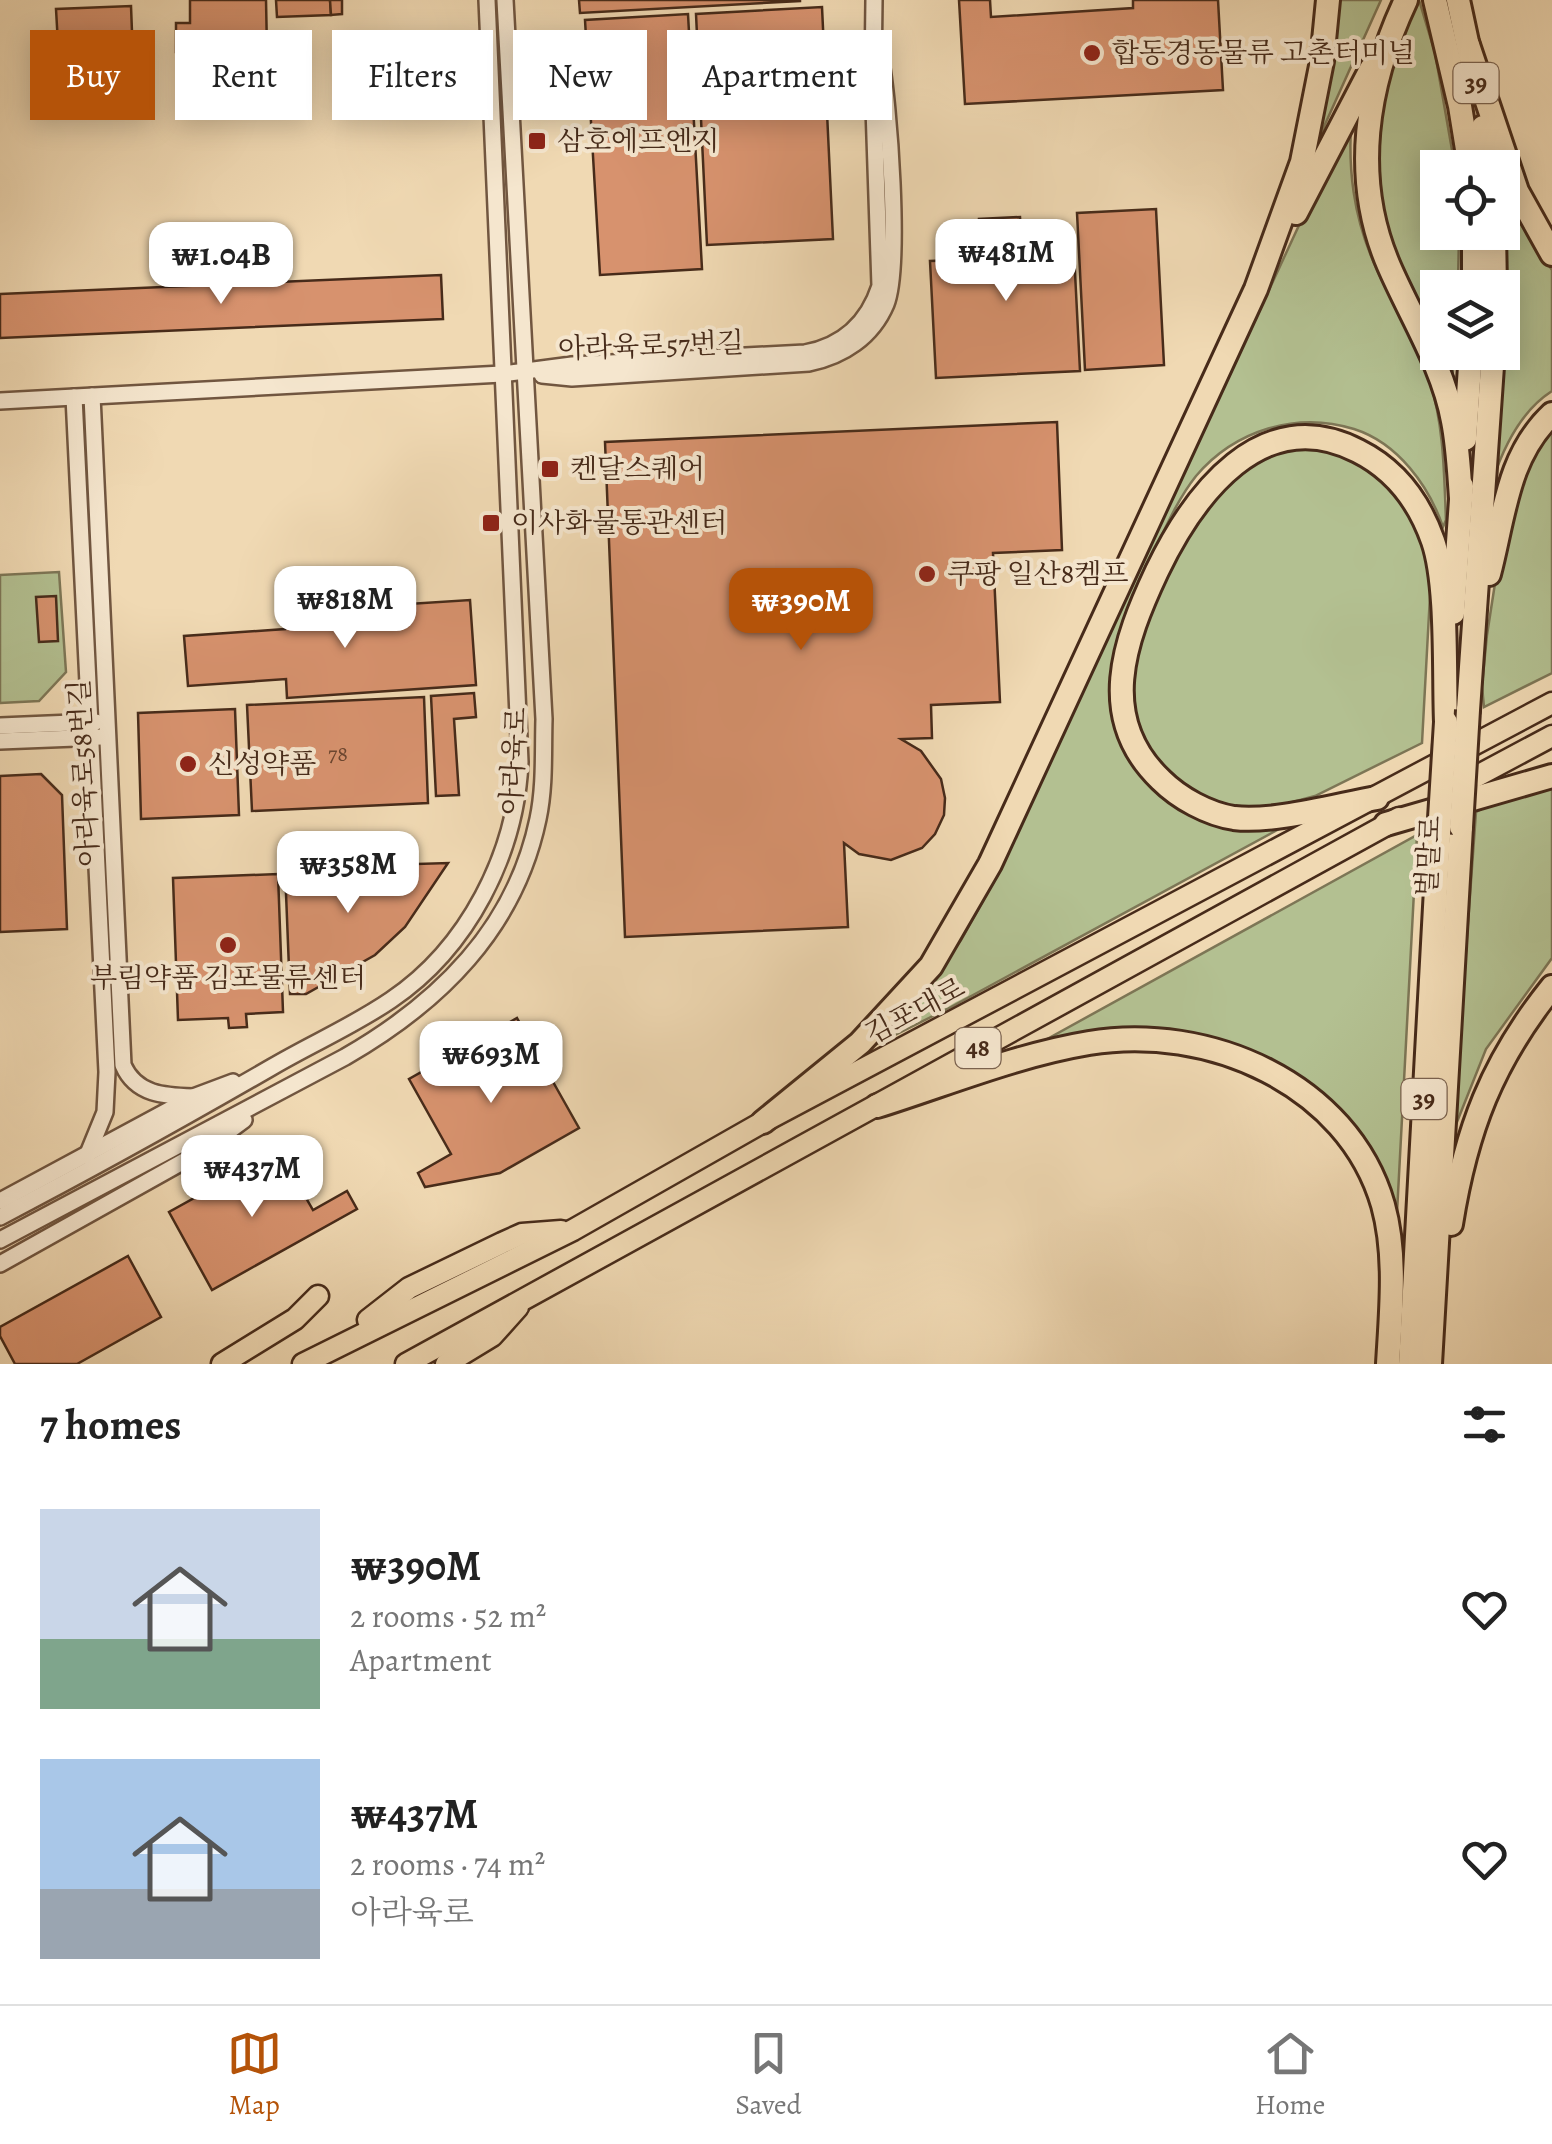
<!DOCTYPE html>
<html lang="en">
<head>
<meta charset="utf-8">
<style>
	:root { --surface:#fff; --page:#f6f6f6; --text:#222; --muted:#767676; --line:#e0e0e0; --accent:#b45309 }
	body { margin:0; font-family:Alegreya,"Noto Serif KR",serif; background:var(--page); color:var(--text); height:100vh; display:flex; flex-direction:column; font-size:38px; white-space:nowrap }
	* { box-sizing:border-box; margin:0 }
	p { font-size:32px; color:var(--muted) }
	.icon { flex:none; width:55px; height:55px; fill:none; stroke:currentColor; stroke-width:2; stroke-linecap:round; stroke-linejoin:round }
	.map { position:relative; height:1364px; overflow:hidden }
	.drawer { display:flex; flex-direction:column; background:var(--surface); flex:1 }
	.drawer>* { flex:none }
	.top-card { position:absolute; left:30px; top:30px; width:1000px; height:90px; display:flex; gap:20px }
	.controls { position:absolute; left:1420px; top:150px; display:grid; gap:20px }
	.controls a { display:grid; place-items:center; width:100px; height:100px; border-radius:0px; background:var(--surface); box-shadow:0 5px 25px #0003; font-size:50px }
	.price { position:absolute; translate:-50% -85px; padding:0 22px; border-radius:20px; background:#fff; color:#222; font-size:32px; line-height:65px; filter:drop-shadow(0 2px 5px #0008) }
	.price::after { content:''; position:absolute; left:50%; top:60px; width:30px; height:22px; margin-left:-15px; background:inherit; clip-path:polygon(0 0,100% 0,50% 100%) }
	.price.active { background:var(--accent); color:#fff }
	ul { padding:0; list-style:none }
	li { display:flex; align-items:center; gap:30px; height:250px; padding:0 40px }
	li span { display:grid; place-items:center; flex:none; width:280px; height:200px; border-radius:0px; color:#555 }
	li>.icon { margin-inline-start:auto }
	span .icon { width:120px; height:120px; fill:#fffc; stroke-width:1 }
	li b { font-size:42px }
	h2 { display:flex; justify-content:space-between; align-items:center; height:120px; padding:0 40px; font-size:42px }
	.chip { padding:0 35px; border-radius:0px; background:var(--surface); box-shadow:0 5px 25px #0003; font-size:35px; line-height:90px }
	.chip.active { background:var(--accent); color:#fff }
	.dock { display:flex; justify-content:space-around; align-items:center; height:140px; border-top:2px solid var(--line); background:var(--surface); font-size:28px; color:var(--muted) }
	.dock a { display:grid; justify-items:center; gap:5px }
	.dock .active { color:var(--accent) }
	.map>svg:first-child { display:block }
	.green { fill:#b3c091; stroke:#7d7656; stroke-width:2.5 }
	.building { fill:#d7926e; stroke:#472b1a; stroke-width:2.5 }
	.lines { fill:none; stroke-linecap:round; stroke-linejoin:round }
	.minor-casing { stroke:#715640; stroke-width:20 }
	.major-casing { stroke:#472b1a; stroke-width:25 }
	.highway-casing { stroke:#472b1a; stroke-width:28 }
	.minor { stroke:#f5e6ce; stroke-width:15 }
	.major { stroke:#f0d9b3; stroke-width:20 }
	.highway { stroke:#f0d9b3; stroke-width:22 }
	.highway-bridge-casing { stroke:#472b1a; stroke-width:28; stroke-linecap:butt }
	.highway-bridge { stroke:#f0d9b3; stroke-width:22 }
	.poi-dot { fill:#8f2418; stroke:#f5e6ce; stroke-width:4 }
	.labels { text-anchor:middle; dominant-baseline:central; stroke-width:8; stroke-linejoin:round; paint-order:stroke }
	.number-label { font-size:22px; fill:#6b452f }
	.shield { fill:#f5e6ce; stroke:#7b6350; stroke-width:2.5 }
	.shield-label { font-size:25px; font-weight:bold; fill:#472b1a }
	.poi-label { font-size:28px; fill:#472b1a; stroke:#f5e6ce; text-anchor:start }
	.street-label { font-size:28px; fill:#472b1a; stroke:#f5e6ce }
</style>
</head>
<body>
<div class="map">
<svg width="1552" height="1364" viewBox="0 0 1552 1364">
	<rect width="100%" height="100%" fill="#f0d9b3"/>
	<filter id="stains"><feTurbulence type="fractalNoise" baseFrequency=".002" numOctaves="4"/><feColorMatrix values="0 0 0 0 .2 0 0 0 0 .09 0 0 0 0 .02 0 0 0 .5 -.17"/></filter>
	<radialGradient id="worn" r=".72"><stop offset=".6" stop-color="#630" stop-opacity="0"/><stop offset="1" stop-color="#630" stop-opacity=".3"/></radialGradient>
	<g class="green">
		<path d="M1335 0H1381L1313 151Z"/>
		<path d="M1412 0H1419L1435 53 1455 167 1438 168V232L1459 233 1458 287 1438 288V352L1454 353 1452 388 1413 301 1371 184 1385 59Z"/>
		<path d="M1352 111C1347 167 1353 218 1377 270 1394 307 1416 342 1430 382 1444 426 1444 474 1446 520L1443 527C1429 486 1398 443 1354 429 1297 411 1235 430 1196 476 1177 500 1165 529 1152 556 1116 628 1082 715 1151 780 1159 787 1169 801 1179 805 1188 808 1200 808 1209 809 1237 814 1265 818 1292 822L951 1007 861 1052 922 993 961 940 998 874Z"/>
		<path d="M1505 188 1525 229 1552 270V391C1522 410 1504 446 1493 479L1506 302Z"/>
		<path d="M1552 415V673L1484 707 1482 686 1487 635 1509 493Z"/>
		<path d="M1317 443 1373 466 1415 516 1431 577 1422 743 1315 796 1270 808 1245 810 1217 806 1183 790 1144 747 1130 709 1134 639 1209 491 1268 450Z"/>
		<path d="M59 572 66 672 39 701 0 703V575Z"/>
		<path d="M1552 781V958L1486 1049 1453 1132 1476 812 1505 797Z"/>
		<path d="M1417 835 1397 1213 1372 1158 1329 1102 1280 1064 1207 1039 1020 1054Z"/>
	</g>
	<g class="building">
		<path d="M190 0H266L267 50 176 52V23H190Z"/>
		<path d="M276 0H330L331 15 277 17Z"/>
		<path d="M330 0H342V14L331 15Z"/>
		<path d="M579 0H800V1L580 13Z"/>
		<path d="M959 0H990L991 17 1133 8V0H1218L1223 90 965 104Z"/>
		<path d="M131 6 133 58 59 62 56 9Z"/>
		<path d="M822 7 833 239 707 245 696 14Z"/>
		<path d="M688 14 702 269 600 275 585 20Z"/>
		<path d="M1156 209 1164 365 1085 370 1077 213Z"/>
		<path d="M1020 217 1021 235 1073 233 1080 371 936 378 930 261 957 260 956 237 980 235 979 219Z"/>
		<path d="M441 275 443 319 0 338V294Z"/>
		<path d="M1057 422 1062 550 993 553 1000 702 931 705 932 738 901 739 921 751 941 779 945 798 944 815 935 834 922 848 891 860 859 854 844 843 848 927 625 937 605 442Z"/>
		<path d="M56 596 58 641 39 642 36 597Z"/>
		<path d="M470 600 476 685 287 698 286 679 188 686 184 636 285 629 284 612Z"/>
		<path d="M474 693 476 717 454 719 459 795 436 796 431 696Z"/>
		<path d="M424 697 428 803 252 811 247 705Z"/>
		<path d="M235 709 239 815 141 819 138 713Z"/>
		<path d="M41 774 62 795 67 929 0 932V776Z"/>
		<path d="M448 863 405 927 375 955 306 994H290L285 868Z"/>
		<path d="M278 874 283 1012 246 1014 247 1027 229 1028 228 1018 178 1020 173 878Z"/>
		<path d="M517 1018 579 1128 500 1173 425 1187 418 1173 451 1154 409 1079Z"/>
		<path d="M279 1151 313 1210 347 1191 357 1209 212 1290 169 1212Z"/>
		<path d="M128 1256 161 1317 77 1364H15L0 1336V1327Z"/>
	</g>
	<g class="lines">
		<defs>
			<g id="minor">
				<path d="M542 375 572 378 809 363C843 356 872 337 886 304 901 267 889 101 880 57"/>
				<path d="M92 396 123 1065C136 1095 165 1096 193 1097"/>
				<path d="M74 397 107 1072 105 1112 87 1156"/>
				<path d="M0 401 502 374 572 365 805 353C843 346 868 323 880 286L873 78 874 0"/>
				<path d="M0 726 96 722"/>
				<path d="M0 741 101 737"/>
				<path d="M0 1201 193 1097 233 1082"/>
				<path d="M0 1217C92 1169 182 1119 272 1067 311 1044 353 1026 391 1000 468 948 516 854 520 762L487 0"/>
				<path d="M0 1240 345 1057C439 1003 515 929 538 819 545 786 543 752 544 719L505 0"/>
				<path d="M0 1264 202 1151 244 1120"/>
			</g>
			<g id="major">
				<path d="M1451 790 1552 736"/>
				<path d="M368 1320 409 1288 502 1243 522 1234 561 1231"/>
				<path d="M222 1364 295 1319 318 1296"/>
				<path d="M303 1364 573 1230 763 1122 1552 703"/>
				<path d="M406 1364 1399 818"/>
				<path d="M446 1364 492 1336 518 1307"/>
			</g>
			<g id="highway">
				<path d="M1406 0C1366 85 1351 178 1389 266 1411 317 1443 366 1453 421 1458 446 1459 472 1461 498"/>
				<path d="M1435 0 1460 106 1470 168"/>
				<path d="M1458 0 1470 56"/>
				<path d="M1468 45 1517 191 1552 254"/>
				<path d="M1483 127 1490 168"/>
				<path d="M1296 213 1371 69"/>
				<path d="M1474 232V288"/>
				<path d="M1494 232 1495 288"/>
				<path d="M1465 439 1471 352"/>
				<path d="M1489 574C1504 517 1507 456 1552 414"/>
				<path d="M1453 613 1462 486"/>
				<path d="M1468 710 1493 352"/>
				<path d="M1377 798C1337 805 1273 823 1234 818 1208 814 1179 798 1161 780 1096 718 1124 641 1157 571 1193 496 1262 401 1358 451 1396 470 1419 501 1433 541 1448 584 1444 674 1446 722"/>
				<path d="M1386 824 1552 776"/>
				<path d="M877 1106C947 1084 1017 1055 1089 1043 1207 1023 1348 1083 1383 1205 1397 1255 1391 1312 1388 1364"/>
				<path d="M763 1122 860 1043 931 966 990 864 1256 289 1302 162 1322 61 1328 0"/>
				<path d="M1451 1224C1466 1130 1492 1062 1552 987"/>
				<path d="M1410 1364 1439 834"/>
				<path d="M1430 1364 1461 827"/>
			</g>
		</defs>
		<use href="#minor" class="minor-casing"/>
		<use href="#major" class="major-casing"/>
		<use href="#highway" class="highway-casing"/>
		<use href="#minor" class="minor"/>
		<use href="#major" class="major"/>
		<use href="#highway" class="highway"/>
		<defs>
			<g id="highway-bridge">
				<path d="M1461 827 1468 710"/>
				<path d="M1439 834 1446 722"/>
			</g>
		</defs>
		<use href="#highway-bridge" class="highway-bridge-casing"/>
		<use href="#highway-bridge" class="highway-bridge"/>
	</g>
	<g class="poi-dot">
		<circle cx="1092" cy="53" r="10"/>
		<rect x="527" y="131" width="20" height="20" rx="5"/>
		<rect x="540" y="459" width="20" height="20" rx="5"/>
		<rect x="481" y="513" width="20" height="20" rx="5"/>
		<circle cx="927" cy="574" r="10"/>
		<circle cx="188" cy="764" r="10"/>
		<circle cx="228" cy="945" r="10"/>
	</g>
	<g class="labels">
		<g class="number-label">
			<text x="338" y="754">78</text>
		</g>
		<g class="shield">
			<rect x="1453.5" y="63" width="45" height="40" rx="8"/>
			<rect x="955.5" y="1028" width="45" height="40" rx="8"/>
			<rect x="1401.5" y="1079" width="45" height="40" rx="8"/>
		</g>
		<g class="shield-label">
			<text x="1476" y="83">39</text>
			<text x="978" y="1048">48</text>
			<text x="1424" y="1099">39</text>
		</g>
		<g class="poi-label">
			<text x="1112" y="53">합동경동물류 고촌터미널</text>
			<text x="557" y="141">삼호에프엔지</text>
			<text x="570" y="469">켄달스퀘어</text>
			<text x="511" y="523">이사화물통관센터</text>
			<text x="947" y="574">쿠팡 일산8켐프</text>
			<text x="208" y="764">신성약품</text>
			<text x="228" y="978" text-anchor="middle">부림약품 김포물류센터</text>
		</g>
		<g class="street-label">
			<text transform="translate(651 346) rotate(-2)">아라육로57번길</text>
			<text transform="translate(514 761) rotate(-87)">아라육로</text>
			<text transform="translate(84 773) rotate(-93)">아라육로58번길</text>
			<text transform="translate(1429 856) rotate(-87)">벌말로</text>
			<text transform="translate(915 1011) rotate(-28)">김포대로</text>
		</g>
	</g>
	<rect width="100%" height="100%" filter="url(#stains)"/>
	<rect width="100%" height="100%" fill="url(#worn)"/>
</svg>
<div class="controls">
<a><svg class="icon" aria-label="locate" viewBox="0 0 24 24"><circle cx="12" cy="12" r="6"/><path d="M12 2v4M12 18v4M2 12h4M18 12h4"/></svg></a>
<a><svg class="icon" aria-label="layers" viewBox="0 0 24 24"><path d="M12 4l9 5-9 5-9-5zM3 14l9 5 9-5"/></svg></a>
</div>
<b class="price" style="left:1006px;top:304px">₩481M</b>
<b class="price" style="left:221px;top:307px">₩1.04B</b>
<b class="price" style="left:345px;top:651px">₩818M</b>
<b class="price active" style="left:801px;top:653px">₩390M</b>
<b class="price" style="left:348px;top:916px">₩358M</b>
<b class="price" style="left:491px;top:1106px">₩693M</b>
<b class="price" style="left:252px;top:1220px">₩437M</b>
<div class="top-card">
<a class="chip active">Buy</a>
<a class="chip">Rent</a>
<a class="chip">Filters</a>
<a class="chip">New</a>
<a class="chip">Apartment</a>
</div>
</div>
<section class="drawer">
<h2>7 homes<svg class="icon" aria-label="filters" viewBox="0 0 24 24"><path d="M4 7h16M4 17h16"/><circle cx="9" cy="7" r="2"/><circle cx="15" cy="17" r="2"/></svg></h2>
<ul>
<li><span style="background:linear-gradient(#c9d6e8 65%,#7fa58c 0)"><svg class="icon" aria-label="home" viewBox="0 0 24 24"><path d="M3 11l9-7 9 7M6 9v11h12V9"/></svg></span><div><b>₩390M</b><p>2 rooms · 52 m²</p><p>Apartment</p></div><svg class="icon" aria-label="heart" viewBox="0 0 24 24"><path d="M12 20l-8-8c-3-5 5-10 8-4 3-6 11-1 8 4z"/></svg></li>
<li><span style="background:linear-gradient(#a9c7e8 65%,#9aa5b1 0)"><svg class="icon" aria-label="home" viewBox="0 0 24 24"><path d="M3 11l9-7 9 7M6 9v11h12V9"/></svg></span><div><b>₩437M</b><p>2 rooms · 74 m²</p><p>아라육로</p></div><svg class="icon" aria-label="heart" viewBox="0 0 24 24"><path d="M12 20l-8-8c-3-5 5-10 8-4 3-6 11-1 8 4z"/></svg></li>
</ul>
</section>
<nav class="dock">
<a class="active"><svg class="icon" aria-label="map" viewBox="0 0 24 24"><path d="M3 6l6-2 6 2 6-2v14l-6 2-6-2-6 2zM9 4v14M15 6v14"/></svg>Map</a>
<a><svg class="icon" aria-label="saved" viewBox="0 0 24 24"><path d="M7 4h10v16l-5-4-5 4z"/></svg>Saved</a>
<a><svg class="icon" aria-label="home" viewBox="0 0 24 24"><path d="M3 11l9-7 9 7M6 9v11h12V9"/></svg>Home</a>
</nav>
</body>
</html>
